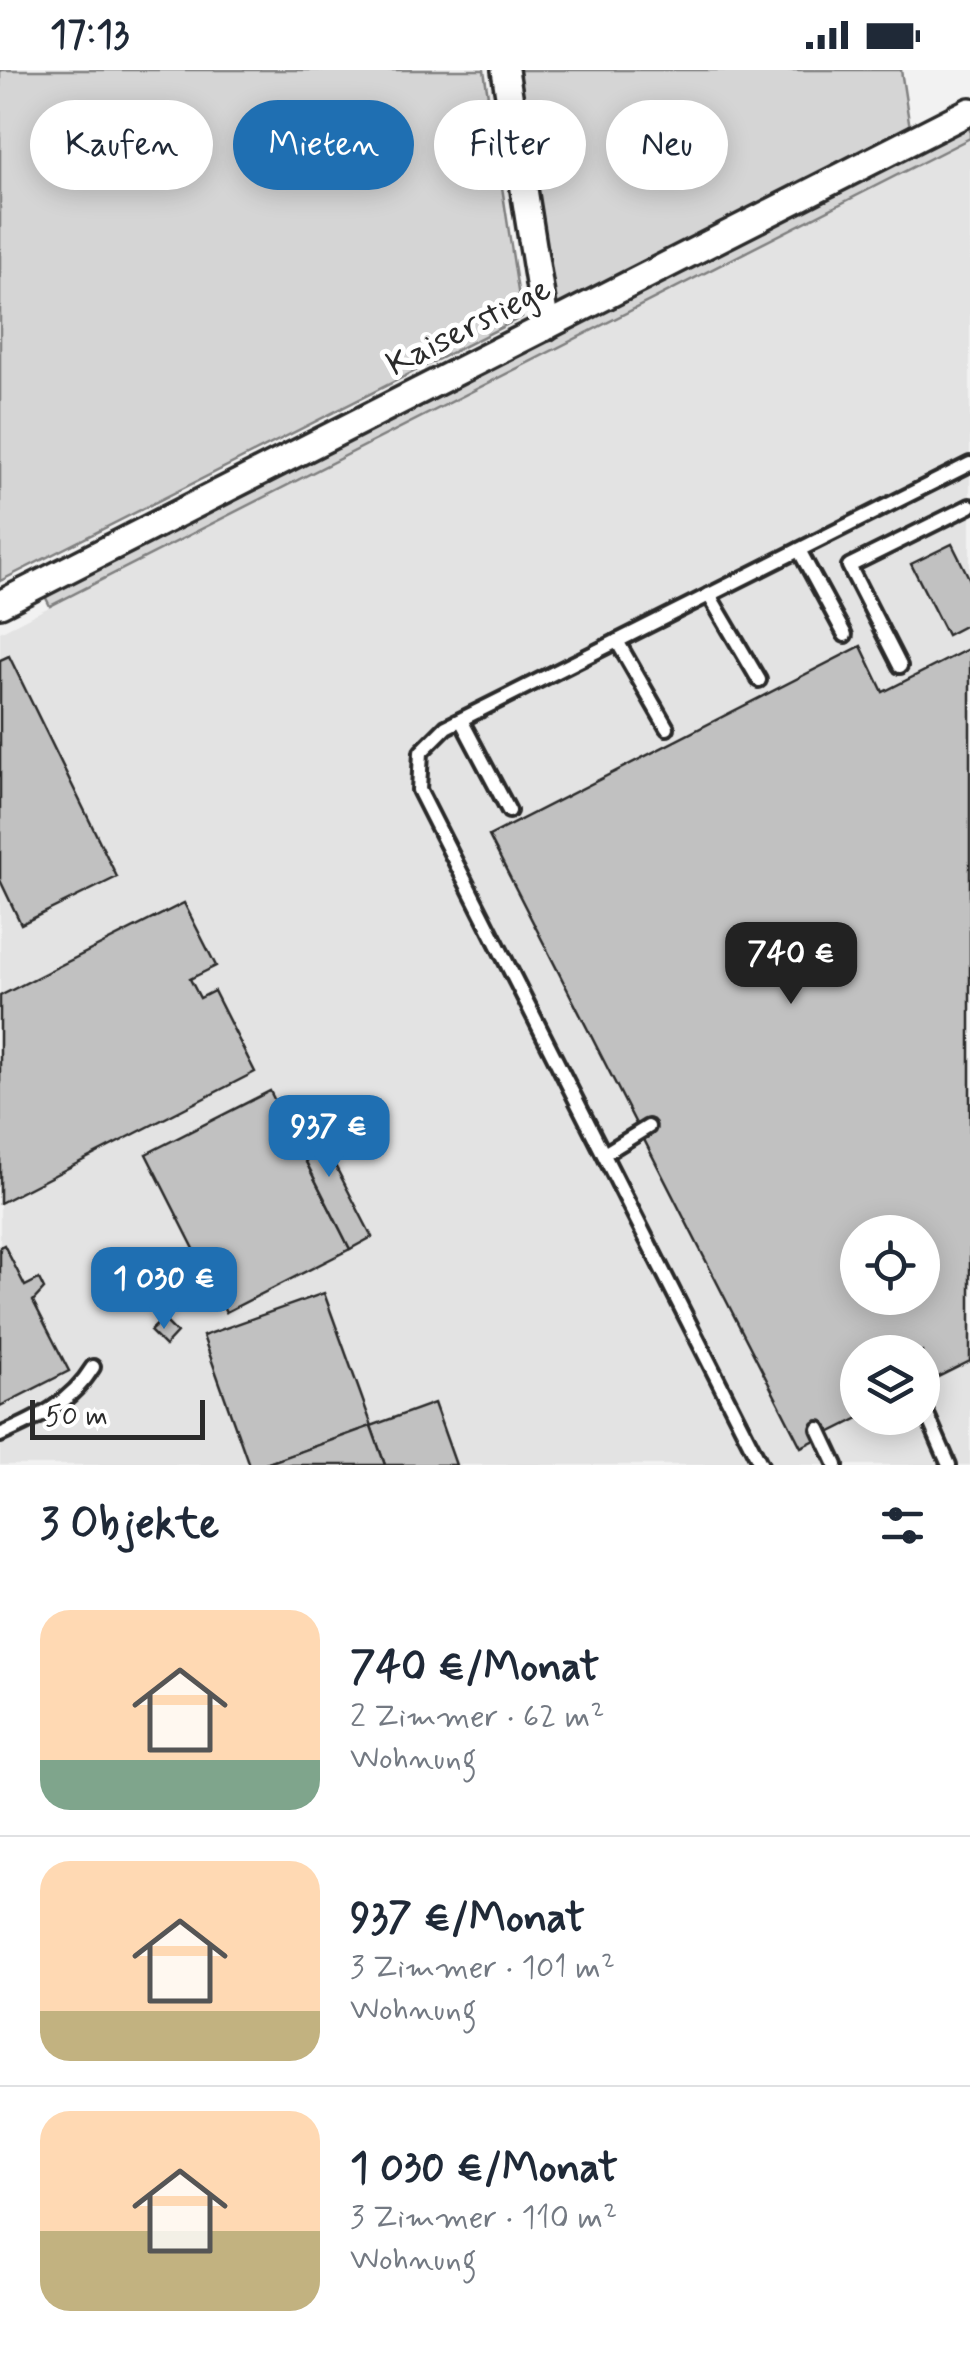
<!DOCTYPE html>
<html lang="de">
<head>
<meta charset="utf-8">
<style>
	:root { --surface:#fff; --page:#f2f2f3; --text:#1f2937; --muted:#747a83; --line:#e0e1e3; --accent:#1f6fb2 }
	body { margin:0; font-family:Mynerve,sans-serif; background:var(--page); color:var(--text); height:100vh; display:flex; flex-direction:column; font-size:38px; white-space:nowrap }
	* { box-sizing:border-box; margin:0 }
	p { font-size:32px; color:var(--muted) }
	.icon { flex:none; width:55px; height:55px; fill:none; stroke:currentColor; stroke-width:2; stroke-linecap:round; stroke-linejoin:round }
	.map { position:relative; height:1395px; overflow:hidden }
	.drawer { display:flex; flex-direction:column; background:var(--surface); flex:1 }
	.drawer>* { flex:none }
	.top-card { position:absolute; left:30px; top:30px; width:910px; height:90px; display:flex; gap:20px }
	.buttons { position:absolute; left:840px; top:1145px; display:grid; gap:20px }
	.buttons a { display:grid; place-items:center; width:100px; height:100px; border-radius:50%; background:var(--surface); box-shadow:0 5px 25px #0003; font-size:50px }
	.scale { position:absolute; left:30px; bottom:25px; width:175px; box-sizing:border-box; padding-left:10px; border:5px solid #2b2b2b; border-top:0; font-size:28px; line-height:35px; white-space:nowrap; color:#2b2b2b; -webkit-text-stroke:8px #fff; paint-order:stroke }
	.price { position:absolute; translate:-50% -85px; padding:0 22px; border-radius:20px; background:var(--accent); color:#fff; font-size:32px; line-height:65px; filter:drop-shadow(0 2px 5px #0008) }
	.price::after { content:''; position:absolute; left:50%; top:60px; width:30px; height:22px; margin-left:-15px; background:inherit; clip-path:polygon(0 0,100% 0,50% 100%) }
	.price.active { background:#222; color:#fff }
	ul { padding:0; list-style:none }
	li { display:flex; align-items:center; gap:30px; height:250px; padding:0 40px }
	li+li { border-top:2px solid var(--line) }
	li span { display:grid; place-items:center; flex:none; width:280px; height:200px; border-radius:30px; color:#555 }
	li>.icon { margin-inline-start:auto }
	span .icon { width:120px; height:120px; fill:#fffc; stroke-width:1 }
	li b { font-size:42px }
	h2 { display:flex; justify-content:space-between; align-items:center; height:120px; padding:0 40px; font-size:42px }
	.tag { padding:0 35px; border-radius:45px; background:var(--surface); box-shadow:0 5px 25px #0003; font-size:35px; line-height:90px }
	.tag.active { background:var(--accent); color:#fff }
	.status { display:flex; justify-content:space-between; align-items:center; height:70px; padding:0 50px; background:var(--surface); direction:ltr }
	.status svg { height:28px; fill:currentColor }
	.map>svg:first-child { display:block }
	.built { fill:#e3e3e3; fill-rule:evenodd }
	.green { fill:#d5d5d5; stroke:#808080; stroke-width:2.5 }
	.building { fill:#c1c1c1; stroke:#2b2b2b; stroke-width:2.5; fill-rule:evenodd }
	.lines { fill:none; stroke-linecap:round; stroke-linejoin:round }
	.lane-casing { stroke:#2b2b2b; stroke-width:20 }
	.street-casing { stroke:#2b2b2b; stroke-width:32 }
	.lane { stroke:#fff; stroke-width:12 }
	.street { stroke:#fff; stroke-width:25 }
	.labels { text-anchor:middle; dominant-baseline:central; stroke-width:10; stroke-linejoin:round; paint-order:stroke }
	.street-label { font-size:35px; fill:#2b2b2b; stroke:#fff }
</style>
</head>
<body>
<div class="status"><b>17:13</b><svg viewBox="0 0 49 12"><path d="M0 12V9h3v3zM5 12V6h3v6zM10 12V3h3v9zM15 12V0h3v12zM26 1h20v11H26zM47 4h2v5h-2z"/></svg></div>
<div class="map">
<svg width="970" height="1395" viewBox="0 0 970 1395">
	<rect width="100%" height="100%" fill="#f2f2f2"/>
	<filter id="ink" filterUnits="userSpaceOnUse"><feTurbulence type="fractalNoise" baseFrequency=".01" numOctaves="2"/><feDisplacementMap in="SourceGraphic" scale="20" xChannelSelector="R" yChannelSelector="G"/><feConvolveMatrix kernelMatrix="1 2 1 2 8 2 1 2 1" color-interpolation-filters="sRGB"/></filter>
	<g filter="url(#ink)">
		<path class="built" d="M970 68V1395H0V562ZM858 1162H922V1228H858ZM858 1282H922V1348H858Z"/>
		<g class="green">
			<path d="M0 0H484L522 247 0 511Z"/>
			<path d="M516 0H901L910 58 554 239Z"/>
			<path d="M970 52V68L50 536 44 524Z"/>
		</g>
		<g class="building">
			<path d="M952 474 970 510V553L947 565 911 494Z"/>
			<path d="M861 576 883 622 970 578V1291L922 1315V1282H858L859 1348 801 1377 489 766ZM858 1162H922V1228H858Z"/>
			<path d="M9 586 117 807 21 854 0 810V590Z"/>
			<path d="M184 833 216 896 190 909 200 928 214 921 255 1002 0 1133V926Z"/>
			<path d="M270 1021 350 1179 226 1242 146 1084Z"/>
			<path d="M307 1041 372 1167 350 1179 286 1052Z"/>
			<path d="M4 1175 25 1216 39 1209 44 1219 33 1231 69 1301 0 1336V1177Z"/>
			<path d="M324 1223 372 1356 263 1395H249L203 1266Z"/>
			<path d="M163 1249 177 1263 165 1276 150 1261Z"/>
			<path d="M434 1333 456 1395H385L371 1356Z"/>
			<path d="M371 1356 385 1395H263Z"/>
		</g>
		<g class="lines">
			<defs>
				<g id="lane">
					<path d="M799 480 845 565"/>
					<path d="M709 525 759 610"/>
					<path d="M617 571 667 658"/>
					<path d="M900 596 849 496 970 436"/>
					<path d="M461 650 509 741"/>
					<path d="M604 1084 648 1057"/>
					<path d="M922 1333 949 1395"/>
					<path d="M819 1359 836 1395"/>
					<path d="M0 1365C37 1349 71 1333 93 1297"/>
					<path d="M761 1395 419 720 421 682 446 657 970 394"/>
				</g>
				<g id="street">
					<path d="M505 0 546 257"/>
					<path d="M0 534 970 41"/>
				</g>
			</defs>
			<use href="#lane" class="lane-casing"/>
			<use href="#street" class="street-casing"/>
			<use href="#lane" class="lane"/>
			<use href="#street" class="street"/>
		</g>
	</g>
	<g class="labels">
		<g class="street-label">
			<text transform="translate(469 257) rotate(-27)">Kaiserstiege</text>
		</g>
	</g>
</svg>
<div class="buttons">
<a><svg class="icon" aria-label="locate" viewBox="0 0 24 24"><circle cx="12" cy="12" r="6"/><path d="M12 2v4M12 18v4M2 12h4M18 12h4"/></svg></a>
<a><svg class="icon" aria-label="layers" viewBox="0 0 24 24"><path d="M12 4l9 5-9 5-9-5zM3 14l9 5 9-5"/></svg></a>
</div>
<div class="scale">50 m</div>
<b class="price active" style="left:791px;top:937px">740 €</b>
<b class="price" style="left:329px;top:1110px">937 €</b>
<b class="price" style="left:164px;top:1262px">1 030 €</b>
<div class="top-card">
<a class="tag">Kaufen</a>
<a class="tag active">Mieten</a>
<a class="tag">Filter</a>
<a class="tag">Neu</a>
</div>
</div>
<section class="drawer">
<h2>3 Objekte<svg class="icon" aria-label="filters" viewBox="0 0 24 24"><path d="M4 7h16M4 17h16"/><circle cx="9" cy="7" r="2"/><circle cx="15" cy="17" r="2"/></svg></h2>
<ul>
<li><span style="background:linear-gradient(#ffd9b3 75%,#7fa58c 0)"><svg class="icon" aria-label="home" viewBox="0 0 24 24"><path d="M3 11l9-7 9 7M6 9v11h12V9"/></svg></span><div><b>740 €/Monat</b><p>2 Zimmer · 62 m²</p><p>Wohnung</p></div></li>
<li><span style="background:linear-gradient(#ffd9b3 75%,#c2b280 0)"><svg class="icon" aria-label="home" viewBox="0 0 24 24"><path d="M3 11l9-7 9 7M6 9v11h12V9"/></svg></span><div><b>937 €/Monat</b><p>3 Zimmer · 101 m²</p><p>Wohnung</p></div></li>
<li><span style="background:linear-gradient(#ffd9b3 60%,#c2b280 0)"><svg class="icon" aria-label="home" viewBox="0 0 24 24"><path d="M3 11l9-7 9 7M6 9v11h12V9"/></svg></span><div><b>1 030 €/Monat</b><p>3 Zimmer · 110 m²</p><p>Wohnung</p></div></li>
</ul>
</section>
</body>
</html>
